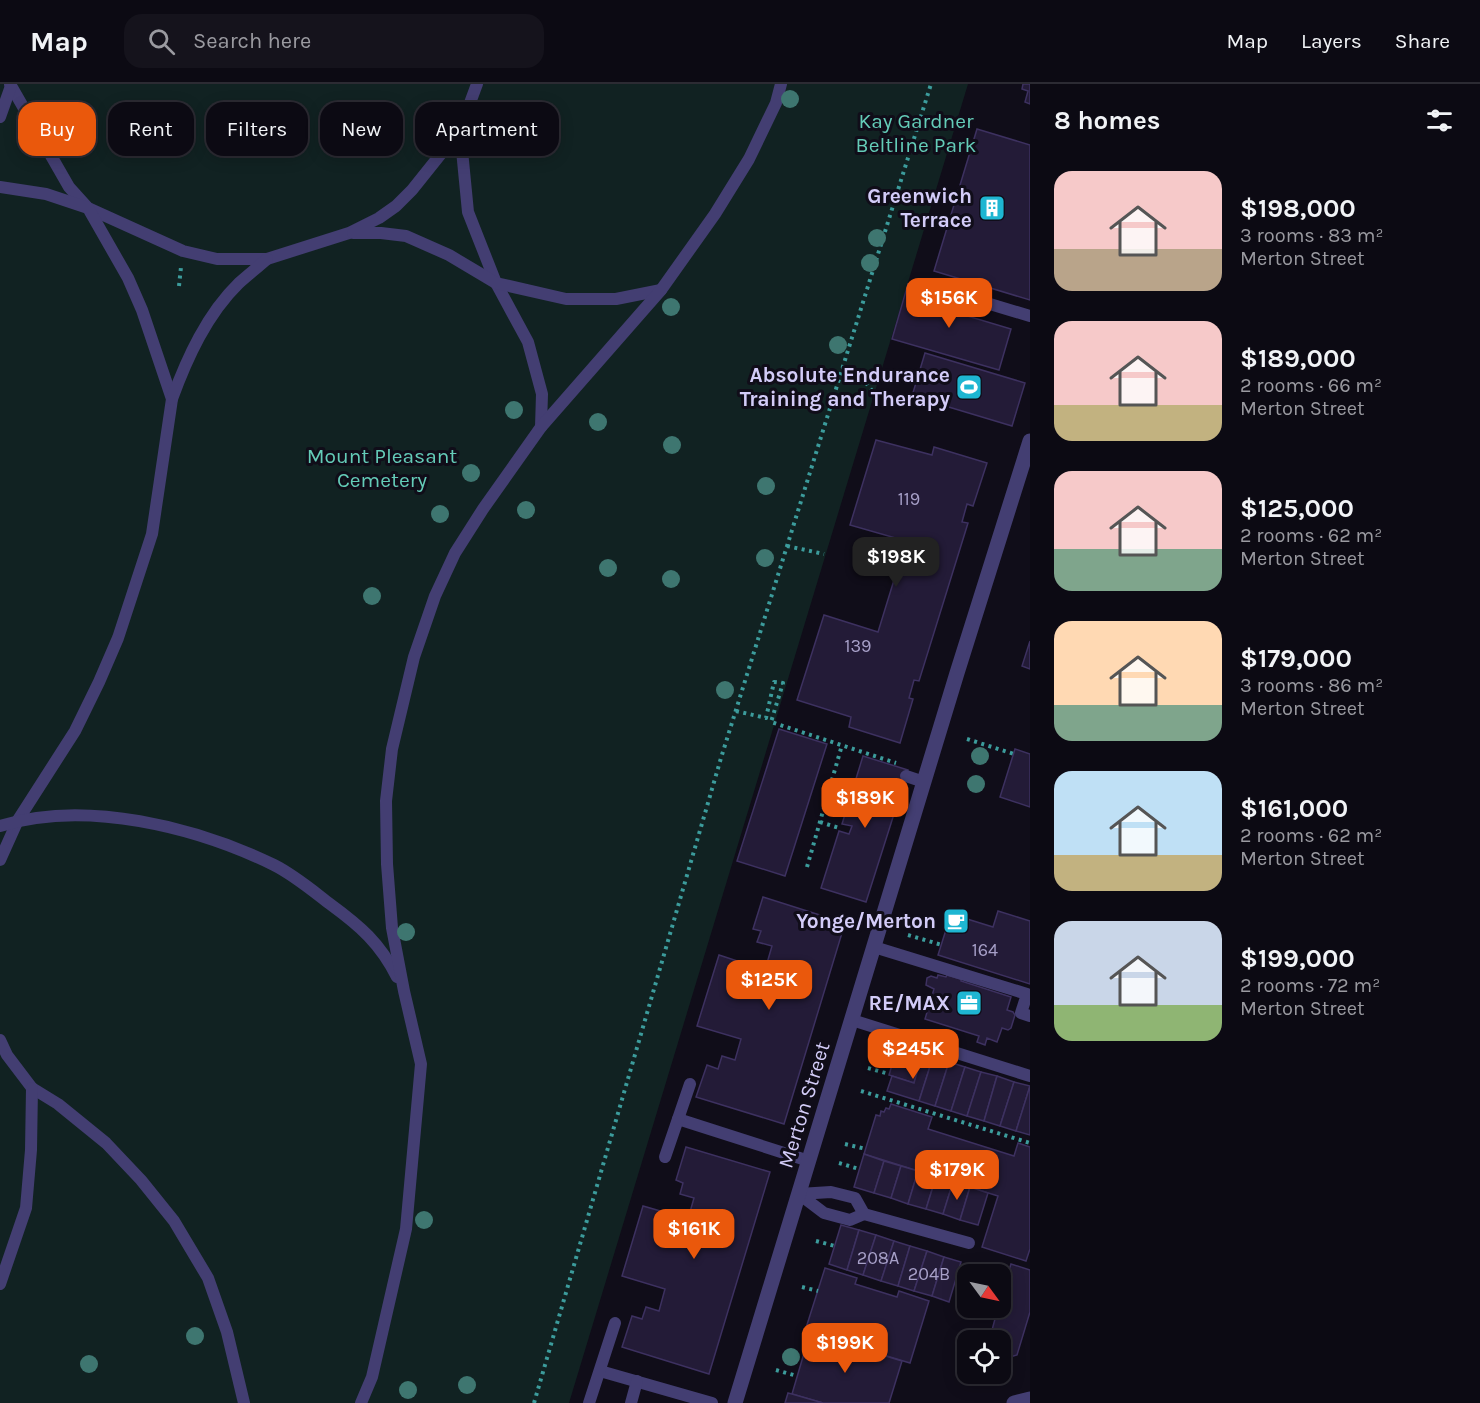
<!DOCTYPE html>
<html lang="en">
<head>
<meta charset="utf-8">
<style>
	:root { --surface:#0c0a13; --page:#15131c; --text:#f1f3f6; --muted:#9a9aa0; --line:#2c2b33; --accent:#ea580c }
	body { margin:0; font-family:Karla,sans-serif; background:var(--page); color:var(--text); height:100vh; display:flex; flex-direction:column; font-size:22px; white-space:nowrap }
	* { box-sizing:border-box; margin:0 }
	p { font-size:20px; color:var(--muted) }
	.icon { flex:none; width:33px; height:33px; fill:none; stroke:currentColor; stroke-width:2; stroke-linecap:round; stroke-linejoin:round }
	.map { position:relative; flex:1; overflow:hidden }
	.drawer { display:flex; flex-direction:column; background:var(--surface); width:450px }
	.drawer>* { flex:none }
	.hud { position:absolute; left:18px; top:18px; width:570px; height:54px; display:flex; gap:12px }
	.needle { width:39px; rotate:123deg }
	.tools { position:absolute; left:957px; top:1180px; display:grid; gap:12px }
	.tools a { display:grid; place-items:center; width:54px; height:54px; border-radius:12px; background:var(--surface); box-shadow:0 3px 15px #0003,0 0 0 2px var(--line); font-size:30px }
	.price { position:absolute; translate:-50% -51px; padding:0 14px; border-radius:12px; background:var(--accent); color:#fff; font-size:20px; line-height:39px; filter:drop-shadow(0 2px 3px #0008) }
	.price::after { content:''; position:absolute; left:50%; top:36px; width:18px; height:14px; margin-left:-9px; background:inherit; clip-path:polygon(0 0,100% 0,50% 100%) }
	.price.on { background:#222; color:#fff }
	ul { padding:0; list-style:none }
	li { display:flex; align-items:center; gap:18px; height:150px; padding:0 24px }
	li span { display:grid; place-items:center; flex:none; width:168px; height:120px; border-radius:18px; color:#555 }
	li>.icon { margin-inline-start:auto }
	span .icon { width:72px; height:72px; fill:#fffc; stroke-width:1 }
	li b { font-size:26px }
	h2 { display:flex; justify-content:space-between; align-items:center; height:72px; padding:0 24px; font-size:26px }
	.tag { padding:0 21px; border-radius:18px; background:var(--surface); box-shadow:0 3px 15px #0003,0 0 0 2px var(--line); font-size:21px; line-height:54px }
	.tag.on { background:var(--accent); color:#fff }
	header { display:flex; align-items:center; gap:36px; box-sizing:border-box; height:84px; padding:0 30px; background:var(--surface); border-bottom:2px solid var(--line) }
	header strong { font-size:28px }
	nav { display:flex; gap:33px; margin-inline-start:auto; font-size:21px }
	.search { width:420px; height:54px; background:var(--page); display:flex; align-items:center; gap:15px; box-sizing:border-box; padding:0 21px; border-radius:18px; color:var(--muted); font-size:22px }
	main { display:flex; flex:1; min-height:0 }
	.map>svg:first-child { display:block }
	.green { fill:#122 }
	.building { fill:#231b37; stroke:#3d3160; stroke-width:1.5 }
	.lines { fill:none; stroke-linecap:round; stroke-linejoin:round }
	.path { stroke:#3c9c9c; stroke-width:4; stroke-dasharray:3 4.5; stroke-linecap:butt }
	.lane { stroke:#433e72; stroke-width:12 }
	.street { stroke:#433e72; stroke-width:15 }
	.tree { fill:#3e7670 }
	.labels { text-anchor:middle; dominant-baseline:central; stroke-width:6; stroke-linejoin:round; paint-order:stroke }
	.number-label { font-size:18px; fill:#a7a0c8 }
	.park-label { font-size:21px; fill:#64ccb8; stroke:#100d19 }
	.poi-label { font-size:21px; font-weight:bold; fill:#d3ccf8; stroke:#100d19; text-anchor:end }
	.street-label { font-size:21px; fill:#d3ccf8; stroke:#100d19 }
</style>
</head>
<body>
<header>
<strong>Map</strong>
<div class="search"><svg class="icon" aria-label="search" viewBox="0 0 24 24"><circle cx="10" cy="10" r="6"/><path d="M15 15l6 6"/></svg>Search here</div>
<nav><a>Map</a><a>Layers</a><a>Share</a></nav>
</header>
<main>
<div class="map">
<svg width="1030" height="1319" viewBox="0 0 1030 1319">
	<rect width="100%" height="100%" fill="#100d19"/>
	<path class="green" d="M0 0H968L569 1319H0Z"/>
	<g class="building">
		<path d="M1023 0H1030V20L1025 18 1028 7 1022 5Z"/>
		<path d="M977 45 1030 61V216L934 187Z"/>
		<path d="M908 200 958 215 954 228 1011 245 999 286 892 255Z"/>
		<path d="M925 269 1025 299 1012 342 912 312Z"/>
		<path d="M876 356 932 371 934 363 987 379 973 422 967 420 962 438 968 439 919 597 914 596 909 614 913 615 900 659 849 643 851 633 797 616 824 531 878 548 906 457 850 441Z"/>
		<path d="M1030 557V585L1022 582Z"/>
		<path d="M779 645 827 660 785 792 737 777Z"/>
		<path d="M1015 665 1030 670V723L1000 713Z"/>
		<path d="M863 672 908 686 866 818 821 804 839 747 849 750 852 742 842 740Z"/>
		<path d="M763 813 845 839 784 1040 696 1013 707 981 718 985 722 972 735 976 741 955 697 942 719 871 765 886 772 862 757 858 761 847 753 845Z"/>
		<path d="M998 827 1030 837V900L938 871 951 830 993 843Z"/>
		<path d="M938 891 946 893 947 891 961 895V897L1011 913 1007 926 1013 928 1015 931 1011 944 1008 946 1002 944 997 958 987 954 985 961 977 958 979 952 925 935 934 905 926 901 927 894 931 892 937 894Z"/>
		<path d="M902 960 923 967 914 999 889 991 894 974 897 975Z"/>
		<path d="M923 967 934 970 919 1017 887 1007 892 992 914 999Z"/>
		<path d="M933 973 949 978 935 1022 919 1017Z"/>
		<path d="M949 978 965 983 951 1027 935 1022Z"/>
		<path d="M965 983 981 988 967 1032 951 1027Z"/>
		<path d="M981 988 997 992 984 1037 967 1032Z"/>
		<path d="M997 992 1014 998 1000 1042 984 1037Z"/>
		<path d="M1014 998 1030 1002 1016 1047 1000 1042Z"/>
		<path d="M1030 1002V1051L1016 1047Z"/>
		<path d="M891 1020 932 1033 928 1045 1014 1072 1018 1059 1030 1063V1165L1026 1177 982 1163 998 1112 864 1070 876 1031 880 1032 881 1027 884 1028 886 1024 889 1025Z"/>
		<path d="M686 1063 770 1088 709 1290 622 1263 632 1232 642 1235 646 1223 659 1227 665 1205 622 1192 643 1122 688 1135 694 1114 680 1110 683 1099 676 1096Z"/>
		<path d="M864 1070 884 1077 874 1109 854 1103Z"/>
		<path d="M884 1077 901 1082 891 1114 874 1109Z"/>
		<path d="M901 1082 918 1087 908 1120 891 1114Z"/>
		<path d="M918 1087 936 1093 926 1125 908 1120Z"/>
		<path d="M936 1093 953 1098 943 1130 926 1125Z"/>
		<path d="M953 1098 970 1103 960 1136 943 1130Z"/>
		<path d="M970 1103 988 1109 978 1141 960 1136Z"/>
		<path d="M841 1141 859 1146 847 1186 829 1180Z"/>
		<path d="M859 1146 876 1151 863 1191 847 1186Z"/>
		<path d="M876 1151 894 1157 881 1197 863 1191Z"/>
		<path d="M894 1157 910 1162 898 1202 881 1197Z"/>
		<path d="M910 1162 927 1167 914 1207 898 1202Z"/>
		<path d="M927 1167 944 1173 932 1212 914 1207Z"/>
		<path d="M944 1173 961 1178 949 1218 932 1212Z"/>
		<path d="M1011 1180 1030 1186V1228L1017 1271 1000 1276V1257H989L998 1224H1000V1216Z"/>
		<path d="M825 1184 857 1194 855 1200 897 1213 899 1207 929 1217 910 1279 880 1270 882 1264 839 1251 837 1257 805 1247Z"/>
		<path d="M810 1249 902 1277 889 1319H823L792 1310Z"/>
		<path d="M788 1309 792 1310 823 1319H785Z"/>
	</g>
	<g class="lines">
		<g class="path">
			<path d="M179 202 181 183"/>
			<path d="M842 283 859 289 872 307"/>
			<path d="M787 462 824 470"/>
			<path d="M736 627 766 634 774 598 783 599 771 638 896 679"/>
			<path d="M967 655 1014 670"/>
			<path d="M820 738 839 744"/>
			<path d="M807 783 842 661"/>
			<path d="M908 851 942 861"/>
			<path d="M868 984 889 990"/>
			<path d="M861 1007 1030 1059"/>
			<path d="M845 1060 866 1065"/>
			<path d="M839 1079 859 1085"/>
			<path d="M816 1157 835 1162"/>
			<path d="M802 1203 818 1207"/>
			<path d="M776 1286 797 1292"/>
			<path d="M534 1319 721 674 931 0"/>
		</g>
		<g class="lane">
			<path d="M10 0 69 103 88 124 183 167 217 175H267L349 149 379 134 396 122 412 106 460 46"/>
			<path d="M477 0 460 46 468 128 496 199 528 258 542 310 541 343"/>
			<path d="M0 33 11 2"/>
			<path d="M0 103 46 110 88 124 128 194 142 226 172 315 152 450 118 554 99 598 75 647 18 736 0 776"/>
			<path d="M353 149H381L406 152 449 171 496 199 566 215H616L661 206"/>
			<path d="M970 214 1030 232"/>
			<path d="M172 315C187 274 207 230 239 199 248 191 258 183 267 175"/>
			<path d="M906 692 924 698"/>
			<path d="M0 742C85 715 196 743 274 781 294 791 313 807 330 820 360 842 380 859 397 893"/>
			<path d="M874 863 1027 910 1021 929 1030 932"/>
			<path d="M852 936 1030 992"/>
			<path d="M0 956 7 971 32 1004 58 1020 106 1059 141 1096 174 1137 208 1194 227 1248 244 1319"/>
			<path d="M678 1035 809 1077"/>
			<path d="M665 1073 690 1000"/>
			<path d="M864 1130 855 1114 831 1108 799 1110 824 1129 850 1136 864 1130 969 1159"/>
			<path d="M0 1200 26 1124 31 1066 32 1004"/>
			<path d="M600 1287 712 1319"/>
			<path d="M361 1319 372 1293 406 1145 421 980 404 907 392 844 387 780 386 717 392 665 414 573 435 512 455 469 483 425 541 343 661 206 715 130 749 75 776 19 781 0"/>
			<path d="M589 1319 615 1239"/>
			<path d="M631 1319 637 1297"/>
		</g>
		<g class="street">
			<path d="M735 1319 957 589 1030 357"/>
			<path d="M1014 1319 1030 1315"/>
		</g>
	</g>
	<g class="tree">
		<circle cx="790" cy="15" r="9"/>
		<circle cx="877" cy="154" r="9"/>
		<circle cx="870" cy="179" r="9"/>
		<circle cx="671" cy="223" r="9"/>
		<circle cx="838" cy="261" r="9"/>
		<circle cx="514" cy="326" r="9"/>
		<circle cx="598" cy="338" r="9"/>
		<circle cx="672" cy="361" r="9"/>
		<circle cx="471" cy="389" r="9"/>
		<circle cx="766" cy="402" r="9"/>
		<circle cx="526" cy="426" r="9"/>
		<circle cx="440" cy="430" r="9"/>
		<circle cx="765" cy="474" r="9"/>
		<circle cx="608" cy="484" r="9"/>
		<circle cx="671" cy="495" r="9"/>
		<circle cx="372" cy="512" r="9"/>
		<circle cx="725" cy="606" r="9"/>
		<circle cx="980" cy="672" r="9"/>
		<circle cx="976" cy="700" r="9"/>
		<circle cx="406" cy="848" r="9"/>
		<circle cx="424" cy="1136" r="9"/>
		<circle cx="195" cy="1252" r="9"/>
		<circle cx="791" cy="1273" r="9"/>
		<circle cx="89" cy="1280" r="9"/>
		<circle cx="467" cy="1301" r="9"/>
		<circle cx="408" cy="1306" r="9"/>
	</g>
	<defs>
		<symbol id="building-square" viewBox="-11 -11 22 22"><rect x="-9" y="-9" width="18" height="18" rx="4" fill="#1eb6d2" stroke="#100d19"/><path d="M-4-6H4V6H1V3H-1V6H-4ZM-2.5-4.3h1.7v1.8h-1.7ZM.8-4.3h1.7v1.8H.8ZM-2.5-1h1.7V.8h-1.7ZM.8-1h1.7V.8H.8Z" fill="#fff"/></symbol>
		<symbol id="stadium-square" viewBox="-11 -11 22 22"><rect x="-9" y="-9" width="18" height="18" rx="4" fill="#1eb6d2" stroke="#100d19"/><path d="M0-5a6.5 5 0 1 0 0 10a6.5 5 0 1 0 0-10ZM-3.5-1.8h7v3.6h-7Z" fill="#fff"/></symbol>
		<symbol id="cafe-square" viewBox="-11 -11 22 22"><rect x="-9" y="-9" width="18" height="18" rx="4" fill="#1eb6d2" stroke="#100d19"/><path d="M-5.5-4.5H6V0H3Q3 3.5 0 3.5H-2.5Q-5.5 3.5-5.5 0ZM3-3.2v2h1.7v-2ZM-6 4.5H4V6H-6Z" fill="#fff"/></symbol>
		<symbol id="office-square" viewBox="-11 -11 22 22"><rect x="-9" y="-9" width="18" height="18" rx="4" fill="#1eb6d2" stroke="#100d19"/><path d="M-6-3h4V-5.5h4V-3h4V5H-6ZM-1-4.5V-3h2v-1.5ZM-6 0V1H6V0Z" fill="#fff"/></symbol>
	</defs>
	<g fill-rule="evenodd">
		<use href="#building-square" x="977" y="109" width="30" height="30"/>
		<use href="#stadium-square" x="954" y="288" width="30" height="30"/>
		<use href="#cafe-square" x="941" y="822" width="30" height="30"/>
		<use href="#office-square" x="954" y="904" width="30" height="30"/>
	</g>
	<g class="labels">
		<g class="number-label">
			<text x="909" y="415">119</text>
			<text x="858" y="562">139</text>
			<text x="985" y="866">164</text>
			<text x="878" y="1174">208A</text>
			<text x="929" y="1190">204B</text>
		</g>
		<g class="park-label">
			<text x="916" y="37">Kay Gardner<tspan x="916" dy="24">Beltline Park</tspan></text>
			<text x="382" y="372">Mount Pleasant<tspan x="382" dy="24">Cemetery</tspan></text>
		</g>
		<g class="poi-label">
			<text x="972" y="112">Greenwich<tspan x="972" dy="24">Terrace</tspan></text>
			<text x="950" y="291">Absolute Endurance<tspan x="950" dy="24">Training and Therapy</tspan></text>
			<text x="936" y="837">Yonge/Merton</text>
			<text x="950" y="919">RE/MAX</text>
		</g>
		<g class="street-label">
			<text transform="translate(804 1021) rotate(-73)">Merton Street</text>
		</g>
	</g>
</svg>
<div class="tools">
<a><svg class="needle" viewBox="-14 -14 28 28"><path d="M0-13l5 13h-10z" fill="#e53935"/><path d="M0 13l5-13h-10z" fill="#9a9aa0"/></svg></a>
<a><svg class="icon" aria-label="locate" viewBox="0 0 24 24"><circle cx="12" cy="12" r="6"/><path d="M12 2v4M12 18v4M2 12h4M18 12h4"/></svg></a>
</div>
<b class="price" style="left:949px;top:245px">$156K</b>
<b class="price on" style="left:896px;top:504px">$198K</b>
<b class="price" style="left:865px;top:745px">$189K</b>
<b class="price" style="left:769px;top:927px">$125K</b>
<b class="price" style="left:913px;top:996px">$245K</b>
<b class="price" style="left:957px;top:1117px">$179K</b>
<b class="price" style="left:694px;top:1176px">$161K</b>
<b class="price" style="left:845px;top:1290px">$199K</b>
<div class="hud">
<a class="tag on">Buy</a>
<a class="tag">Rent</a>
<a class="tag">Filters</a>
<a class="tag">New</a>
<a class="tag">Apartment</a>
</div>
</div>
<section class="drawer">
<h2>8 homes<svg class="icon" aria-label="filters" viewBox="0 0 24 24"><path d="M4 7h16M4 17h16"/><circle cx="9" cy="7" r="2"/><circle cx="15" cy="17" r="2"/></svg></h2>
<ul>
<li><span style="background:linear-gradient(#f6c9c9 65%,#b9a48a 0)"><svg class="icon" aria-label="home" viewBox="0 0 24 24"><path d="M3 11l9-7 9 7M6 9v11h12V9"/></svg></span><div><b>$198,000</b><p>3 rooms · 83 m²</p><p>Merton Street</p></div></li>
<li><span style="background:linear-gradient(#f6c9c9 70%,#c2b280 0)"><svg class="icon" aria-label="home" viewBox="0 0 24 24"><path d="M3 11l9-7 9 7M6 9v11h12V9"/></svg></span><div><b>$189,000</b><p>2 rooms · 66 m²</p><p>Merton Street</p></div></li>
<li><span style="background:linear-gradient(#f6c9c9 65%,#7fa58c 0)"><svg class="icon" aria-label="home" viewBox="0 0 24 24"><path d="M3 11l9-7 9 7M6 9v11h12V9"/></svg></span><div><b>$125,000</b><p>2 rooms · 62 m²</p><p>Merton Street</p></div></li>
<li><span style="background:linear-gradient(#ffd9b3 70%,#7fa58c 0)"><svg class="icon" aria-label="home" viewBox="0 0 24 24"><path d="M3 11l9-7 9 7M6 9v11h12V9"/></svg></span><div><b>$179,000</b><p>3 rooms · 86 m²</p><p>Merton Street</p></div></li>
<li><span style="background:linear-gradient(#bfe0f5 70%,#c2b280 0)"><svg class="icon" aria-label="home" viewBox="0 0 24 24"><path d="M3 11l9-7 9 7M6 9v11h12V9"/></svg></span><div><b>$161,000</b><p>2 rooms · 62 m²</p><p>Merton Street</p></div></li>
<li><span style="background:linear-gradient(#c9d6e8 70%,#8fb573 0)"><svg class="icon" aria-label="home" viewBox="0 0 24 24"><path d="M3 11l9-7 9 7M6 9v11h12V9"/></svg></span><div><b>$199,000</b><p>2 rooms · 72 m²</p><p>Merton Street</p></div></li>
</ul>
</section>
</main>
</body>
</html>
